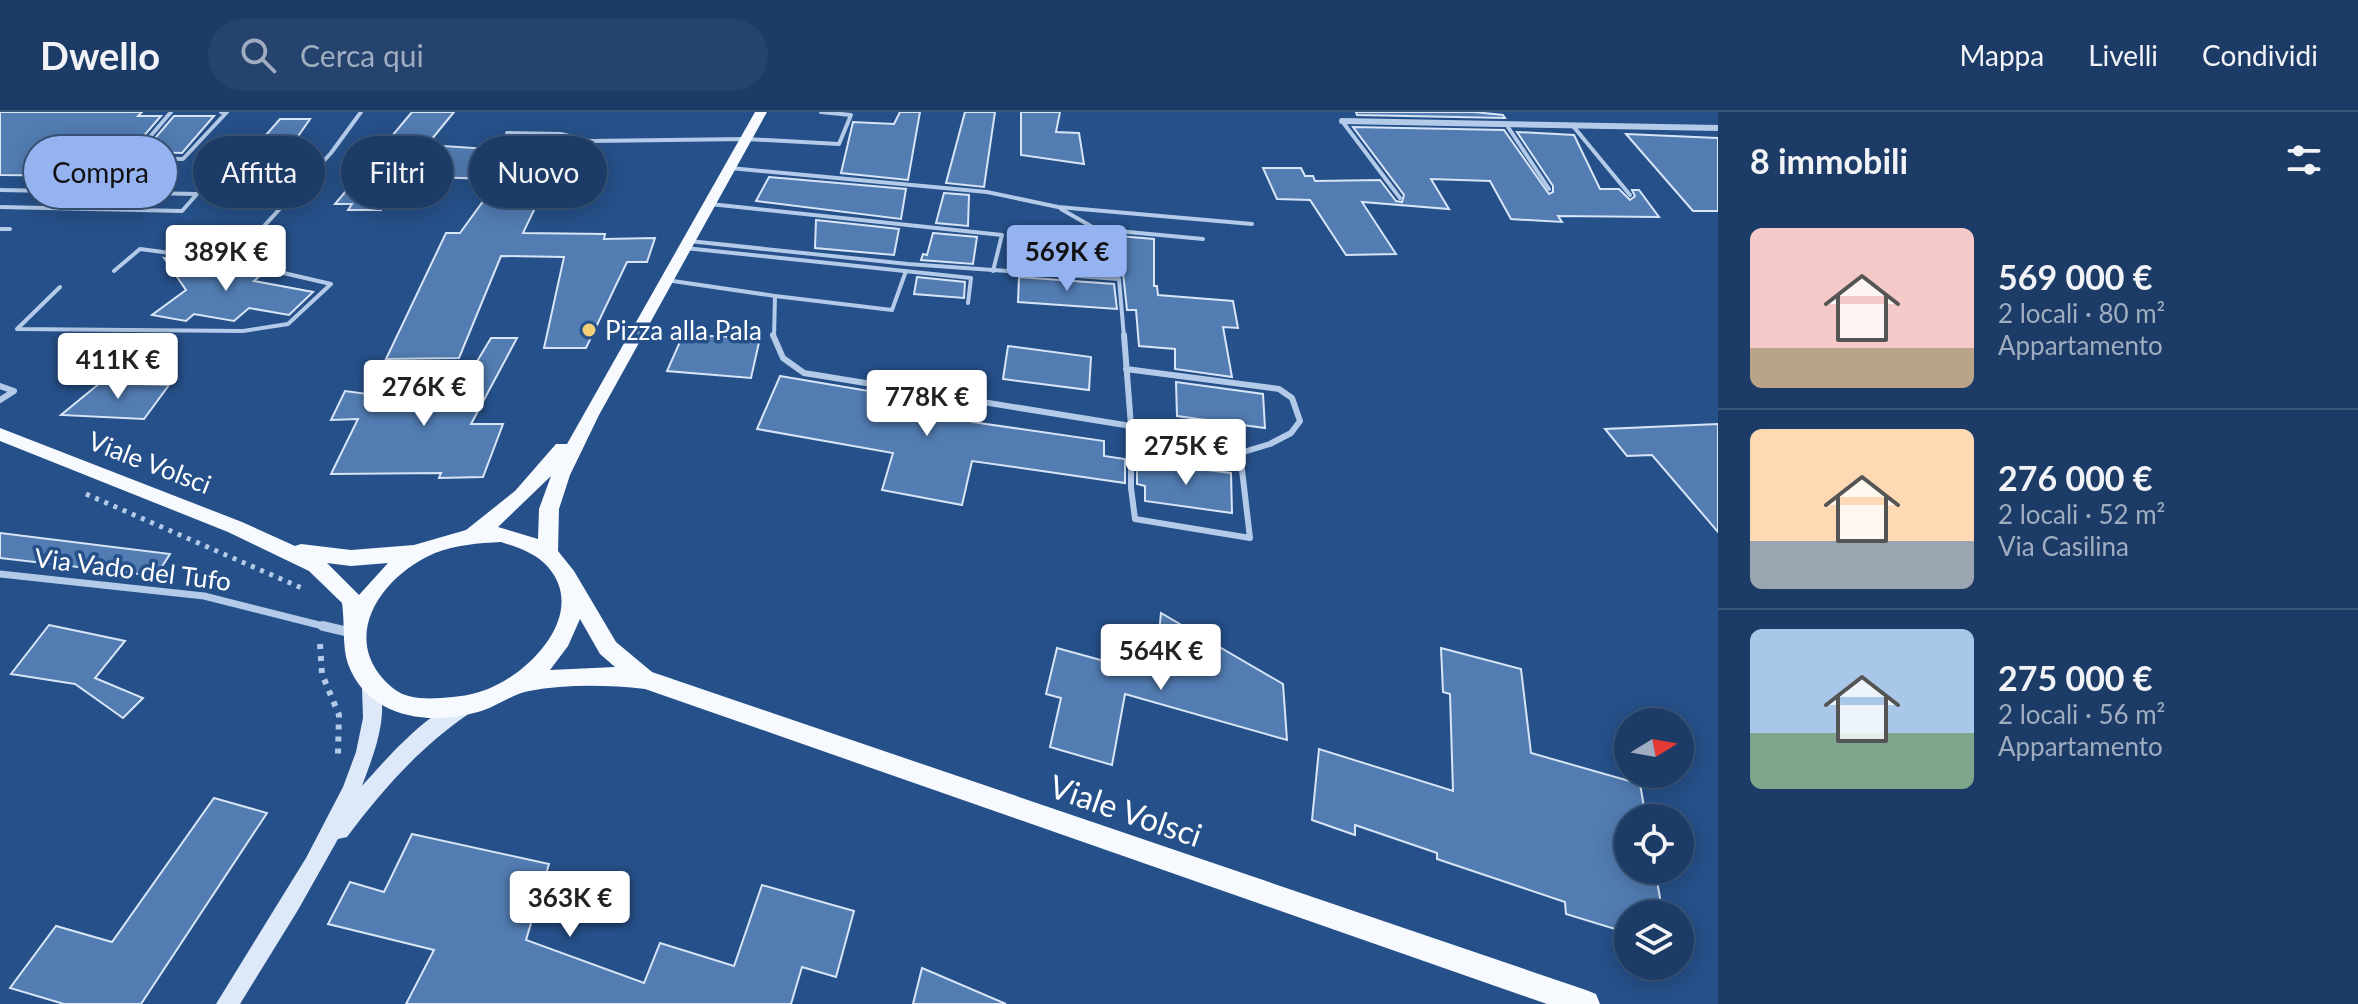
<!DOCTYPE html>
<html lang="it">
<head>
<meta charset="utf-8">
<style>
	:root { --surface:#1c3c67; --page:#25436d; --text:#f1f3f6; --muted:#a0adc0; --line:#3a567b; --accent:#95b2f1 }
	body { margin:0; font-family:Lato,sans-serif; background:var(--page); color:var(--text); height:100vh; display:flex; flex-direction:column; font-size:30px; white-space:nowrap }
	* { box-sizing:border-box; margin:0 }
	p { font-size:26px; color:var(--muted) }
	.icon { flex:none; width:44px; height:44px; fill:none; stroke:currentColor; stroke-width:2; stroke-linecap:round; stroke-linejoin:round }
	.map { position:relative; flex:1; overflow:hidden }
	.panel { display:flex; flex-direction:column; background:var(--surface); width:640px }
	.panel>* { flex:none }
	.guide { position:absolute; left:24px; top:24px; width:760px; height:72px; display:flex; gap:16px }
	.needle { width:52px; rotate:79deg }
	.buttons { position:absolute; left:1614px; top:596px; display:grid; gap:16px }
	.buttons a { display:grid; place-items:center; width:80px; height:80px; border-radius:50%; background:var(--surface); box-shadow:0 4px 20px #0003,0 0 0 2px var(--line); font-size:40px }
	.price { position:absolute; translate:-50% -68px; padding:0 18px; border-radius:8px; background:#fff; color:#222; font-size:26px; line-height:52px; filter:drop-shadow(0 2px 4px #0008) }
	.price::after { content:''; position:absolute; left:50%; top:48px; width:24px; height:18px; margin-left:-12px; background:inherit; clip-path:polygon(0 0,100% 0,50% 100%) }
	.price.active { background:var(--accent); color:#111 }
	ul { padding:0; list-style:none }
	li { display:flex; align-items:center; gap:24px; height:200px; padding:0 32px }
	li+li { border-top:2px solid var(--line) }
	li span { display:grid; place-items:center; flex:none; width:224px; height:160px; border-radius:12px; color:#555 }
	li>.icon { margin-inline-start:auto }
	span .icon { width:96px; height:96px; fill:#fffc; stroke-width:1 }
	li b { font-size:34px }
	h2 { display:flex; justify-content:space-between; align-items:center; height:96px; padding:0 32px; font-size:34px }
	.tag { padding:0 28px; border-radius:36px; background:var(--surface); box-shadow:0 4px 20px #0003,0 0 0 2px var(--line); font-size:28px; line-height:72px }
	.tag.active { background:var(--accent); color:#111 }
	header { display:flex; align-items:center; gap:48px; box-sizing:border-box; height:112px; padding:0 40px; background:var(--surface); border-bottom:2px solid var(--line) }
	header strong { font-size:38px }
	nav { display:flex; gap:44px; margin-inline-start:auto; font-size:28px }
	.search { width:560px; height:72px; background:var(--page); display:flex; align-items:center; gap:20px; box-sizing:border-box; padding:0 28px; border-radius:44px; color:var(--muted); font-size:30px }
	main { display:flex; flex:1; min-height:0 }
	.map>svg:first-child { display:block }
	.building { fill:#527cb2; stroke:#d7e5f7; stroke-width:2 }
	.lines { fill:none; stroke-linecap:round; stroke-linejoin:round }
	.path-far1 { stroke:#b3cbe9; stroke-width:5; stroke-dasharray:4 6; stroke-linecap:butt }
	.path { stroke:#b3cbe9; stroke-width:6; stroke-dasharray:5 7; stroke-linecap:butt }
	.lane-far1 { stroke:#b3cbe9; stroke-width:4 }
	.lane { stroke:#b3cbe9; stroke-width:6 }
	.street-far2 { stroke:#b3cbe9; stroke-width:6 }
	.street-far1 { stroke:#b3cbe9; stroke-width:7 }
	.street { stroke:#b3cbe9; stroke-width:10 }
	.secondary { fill:#dde8f8; fill-rule:evenodd }
	.primary { fill:#f6f9fe; fill-rule:evenodd }
	.poi-dot { fill:#f3d077; stroke:#265089; stroke-width:3 }
	.labels { text-anchor:middle; dominant-baseline:central; stroke-width:7; stroke-linejoin:round; paint-order:stroke }
	.poi-label { font-size:26px; fill:#fff; stroke:#265089; text-anchor:start }
	.street-label { font-size:26px; fill:#fff; stroke:#265089 }
	.near-street-label { font-size:32px; fill:#fff; stroke:#265089 }
</style>
</head>
<body>
<header>
<strong>Dwello</strong>
<div class="search"><svg class="icon" aria-label="search" viewBox="0 0 24 24"><circle cx="10" cy="10" r="6"/><path d="M15 15l6 6"/></svg>Cerca qui</div>
<nav><a>Mappa</a><a>Livelli</a><a>Condividi</a></nav>
</header>
<main>
<div class="map">
<svg width="1718" height="892" viewBox="0 0 1718 892">
	<rect width="100%" height="100%" fill="#265089"/>
	<g class="building">
		<path d="M0 0H142L138 4H161L130 40H118L94 64 0 63Z"/>
		<path d="M412 0H454L427 33 504 38 509 26 548 27V31L533 61 493 60 489 67 402 64 381 98H348L352 92H335Z"/>
		<path d="M900 0H920L908 68 841 61 853 10 894 12Z"/>
		<path d="M965 0H995L984 75 946 71Z"/>
		<path d="M1021 0H1060L1056 20 1079 21 1084 52 1021 43Z"/>
		<path d="M1356 0H1474L1503 3 1505 6 1357 3Z"/>
		<path d="M174 4H214L182 41 143 40Z"/>
		<path d="M280 7H310L285 43H253L257 39H252Z"/>
		<path d="M1353 15 1504 18 1549 82 1553 80V74L1517 20 1574 23 1600 77H1619L1630 88 1635 84 1632 78H1639L1659 105 1558 104 1562 110 1511 107 1490 69 1431 67 1449 97 1362 90 1396 142 1346 143 1310 88 1277 87 1263 56H1301L1305 64H1313L1315 69 1380 68 1396 89 1402 90 1404 83Z"/>
		<path d="M1626 22 1718 26V99H1693Z"/>
		<path d="M769 65 906 77 901 107 756 89Z"/>
		<path d="M497 70 546 73 523 121 605 122 604 127 655 126 647 150H627L586 236H544L564 145 501 144 459 246 386 247 446 121H460Z"/>
		<path d="M944 81 969 83 968 114 936 111Z"/>
		<path d="M816 108 899 117 894 143 815 136Z"/>
		<path d="M933 121 977 125 973 152 921 148 923 142 927 143Z"/>
		<path d="M1119 124 1154 127V174H1157L1158 183 1233 189 1238 216 1223 215 1232 265 1175 257V237L1139 234 1136 198H1127Z"/>
		<path d="M164 146 227 157 231 154 263 161 254 169 313 180 289 203 249 196 234 209 194 202 186 209 152 203 186 178Z"/>
		<path d="M917 165 965 170 964 186 914 182Z"/>
		<path d="M1019 165 1114 172 1117 197 1018 190Z"/>
		<path d="M683 223 760 226 751 266 667 259Z"/>
		<path d="M491 226H517L471 312H503L483 365 439 366 441 361 331 362 358 307 331 308 345 279 451 293Z"/>
		<path d="M1008 234 1091 245 1089 278 1003 267Z"/>
		<path d="M780 264 975 297 972 310 1104 329V344L1125 347V371L972 349 962 393 882 378 893 341 757 317Z"/>
		<path d="M1176 270 1263 282 1265 316 1177 304Z"/>
		<path d="M100 271 169 273 144 307 61 303Z"/>
		<path d="M1718 312V420L1652 343 1627 344 1605 317Z"/>
		<path d="M1137 349 1231 361 1232 401 1145 389V374L1137 372Z"/>
		<path d="M0 421 170 442 156 464 0 446Z"/>
		<path d="M1161 501 1283 572 1287 628 1125 582 1112 653 1050 635 1061 586 1046 582 1057 536 1155 563Z"/>
		<path d="M49 513 125 529 95 566 143 586 123 606 75 572 11 562Z"/>
		<path d="M1441 536 1521 557 1531 641 1640 672 1646 706H1628V758H1655L1663 802H1628V821L1566 802 1565 790 1437 747V741L1355 713V723L1312 708 1319 637 1453 679 1450 582 1443 580Z"/>
		<path d="M214 686 267 701 141 892H64L10 876 56 814 112 830Z"/>
		<path d="M412 722 549 752 526 828 644 871 660 831 734 854 762 773 854 799 836 865 802 855 791 892H406L434 838 328 812 350 770 384 780Z"/>
		<path d="M922 856 1006 892H913Z"/>
	</g>
	<g class="lines">
		<path class="path-far1" d="M86 382 304 477"/>
		<path class="path" d="M320 532 322 562 339 603 338 642"/>
		<g class="lane-far1">
			<path d="M171 0 132 46 183 47 227 0H221"/>
			<path d="M1342 9 1400 86"/>
			<path d="M1573 14 1630 83"/>
			<path d="M1508 15 1549 77"/>
			<path d="M507 21 561 22 590 29 746 27 839 32 851 3 821 0"/>
			<path d="M730 56 987 80 1058 95 1252 112"/>
			<path d="M494 65 546 66 561 22"/>
			<path d="M0 78 197 82 182 99 0 95"/>
			<path d="M710 92 1002 123 993 159"/>
			<path d="M1061 97 1096 117 1203 127"/>
			<path d="M0 117H10"/>
			<path d="M689 129 908 152 1119 167 1124 225"/>
			<path d="M685 136 971 166 968 191"/>
			<path d="M232 149 331 41 361 0"/>
			<path d="M666 168 775 184 774 225"/>
			<path d="M60 175 17 217 243 219 288 212 331 172 232 149 140 137 114 159"/>
			<path d="M775 184 892 198 906 159"/>
		</g>
		<g class="lane">
			<path d="M773 223 783 246 804 261 1131 314 1124 223"/>
			<path d="M1126 257 1279 277 1292 286 1300 309 1291 321 1270 332 1240 341 1150 330 1131 314"/>
			<path d="M0 274 14 279 0 288"/>
			<path d="M1131 314V376L1135 407 1250 426 1240 341"/>
		</g>
		<path class="street-far2" d="M1342 9 1718 16"/>
		<path class="street-far1" d="M0 462 204 484 331 516"/>
		<path class="street" d="M323 514 353 521"/>
		<path class="secondary" d="M371 567 377 570C391 601 373 644 362 674 388 645 426 601 464 587L470 589 473 595 470 601C420 635 383 677 347 725L338 727 298 798 240 892H216L306 746 343 675 356 640 363 606 362 575 365 570Z"/>
		<path class="primary" d="M755 0H767L599 303 570 363 559 397 558 439 574 459 616 530 652 560 1586 878 1596 882 1600 892H1547L645 577C607 573 567 572 529 579 512 582 495 596 478 600 429 614 368 606 348 552 342 535 345 511 342 491L309 459 228 420 0 329V316L242 410 295 434 301 432 351 438 414 433 466 418 515 379 556 332H567ZM551 364 539 397 538 427 498 415ZM501 430C517 435 536 441 548 455 588 501 531 560 488 577 473 583 457 585 441 586 425 587 407 587 394 577 336 530 379 465 435 441 456 433 478 431 501 430ZM327 451 351 454 388 451 359 483ZM580 507 600 542 615 555 550 558 568 534Z"/>
	</g>
	<circle class="poi-dot" cx="589" cy="218" r="8"/>
	<g class="labels">
		<g class="poi-label">
			<text x="605" y="218">Pizza alla Pala</text>
		</g>
		<g class="street-label">
			<text transform="translate(150 350) rotate(21)">Viale Volsci</text>
			<text transform="translate(133 457) rotate(7)">Via Vado del Tufo</text>
		</g>
		<g class="near-street-label">
			<text transform="translate(1126 698) rotate(19)">Viale Volsci</text>
		</g>
	</g>
</svg>
<div class="buttons">
<a><svg class="needle" viewBox="-14 -14 28 28"><path d="M0-13l5 13h-10z" fill="#e53935"/><path d="M0 13l5-13h-10z" fill="#a0adc0"/></svg></a>
<a><svg class="icon" aria-label="locate" viewBox="0 0 24 24"><circle cx="12" cy="12" r="6"/><path d="M12 2v4M12 18v4M2 12h4M18 12h4"/></svg></a>
<a><svg class="icon" aria-label="layers" viewBox="0 0 24 24"><path d="M12 4l9 5-9 5-9-5zM3 14l9 5 9-5"/></svg></a>
</div>
<b class="price" style="left:226px;top:181px">389K €</b>
<b class="price active" style="left:1067px;top:181px">569K €</b>
<b class="price" style="left:118px;top:289px">411K €</b>
<b class="price" style="left:424px;top:316px">276K €</b>
<b class="price" style="left:927px;top:326px">778K €</b>
<b class="price" style="left:1186px;top:375px">275K €</b>
<b class="price" style="left:1161px;top:580px">564K €</b>
<b class="price" style="left:570px;top:827px">363K €</b>
<div class="guide">
<a class="tag active">Compra</a>
<a class="tag">Affitta</a>
<a class="tag">Filtri</a>
<a class="tag">Nuovo</a>
</div>
</div>
<section class="panel">
<h2>8 immobili<svg class="icon" aria-label="filters" viewBox="0 0 24 24"><path d="M4 7h16M4 17h16"/><circle cx="9" cy="7" r="2"/><circle cx="15" cy="17" r="2"/></svg></h2>
<ul>
<li><span style="background:linear-gradient(#f6c9c9 75%,#b9a48a 0)"><svg class="icon" aria-label="home" viewBox="0 0 24 24"><path d="M3 11l9-7 9 7M6 9v11h12V9"/></svg></span><div><b>569 000 €</b><p>2 locali · 80 m²</p><p>Appartamento</p></div></li>
<li><span style="background:linear-gradient(#ffd9b3 70%,#9aa5b1 0)"><svg class="icon" aria-label="home" viewBox="0 0 24 24"><path d="M3 11l9-7 9 7M6 9v11h12V9"/></svg></span><div><b>276 000 €</b><p>2 locali · 52 m²</p><p>Via Casilina</p></div></li>
<li><span style="background:linear-gradient(#a9c7e8 65%,#7fa58c 0)"><svg class="icon" aria-label="home" viewBox="0 0 24 24"><path d="M3 11l9-7 9 7M6 9v11h12V9"/></svg></span><div><b>275 000 €</b><p>2 locali · 56 m²</p><p>Appartamento</p></div></li>
</ul>
</section>
</main>
</body>
</html>
